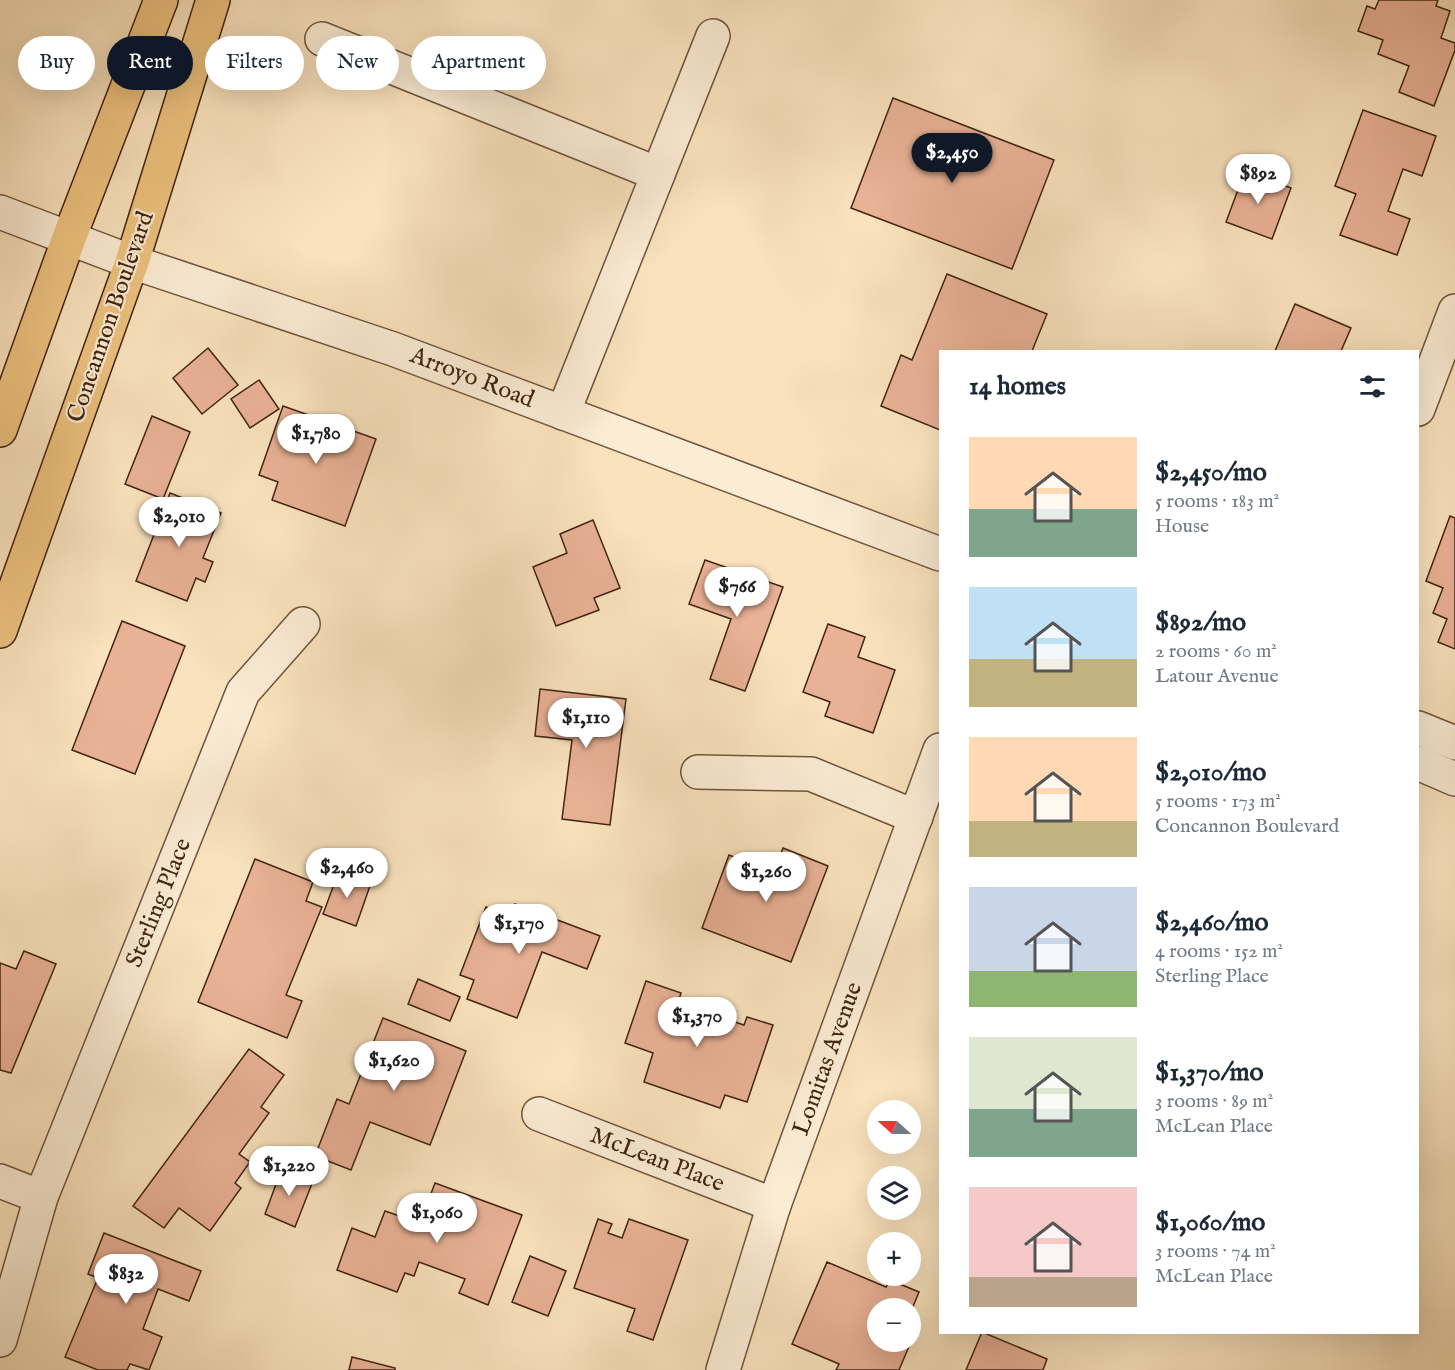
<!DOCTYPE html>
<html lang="en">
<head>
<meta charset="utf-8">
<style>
	:root { --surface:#fff; --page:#f6f6f7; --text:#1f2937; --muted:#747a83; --accent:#111827 }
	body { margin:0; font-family:"IM FELL English",serif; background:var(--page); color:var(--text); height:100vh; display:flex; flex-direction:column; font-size:22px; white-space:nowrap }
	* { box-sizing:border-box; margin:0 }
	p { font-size:20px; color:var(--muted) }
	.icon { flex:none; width:33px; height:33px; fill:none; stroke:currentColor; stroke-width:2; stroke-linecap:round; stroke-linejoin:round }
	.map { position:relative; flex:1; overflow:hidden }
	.side { position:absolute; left:939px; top:350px; width:480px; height:984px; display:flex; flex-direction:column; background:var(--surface); border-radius:0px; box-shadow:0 6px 24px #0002 }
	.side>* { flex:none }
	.banner { position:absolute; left:18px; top:36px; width:570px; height:54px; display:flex; gap:12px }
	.needle { width:39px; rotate:291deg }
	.buttons { position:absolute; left:867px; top:1100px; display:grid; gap:12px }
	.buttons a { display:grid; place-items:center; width:54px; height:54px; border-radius:50%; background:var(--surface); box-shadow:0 6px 24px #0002; font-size:30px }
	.price { position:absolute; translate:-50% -51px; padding:0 14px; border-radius:21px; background:#fff; color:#222; font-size:20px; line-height:39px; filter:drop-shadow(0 2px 3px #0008) }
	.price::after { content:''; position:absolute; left:50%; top:36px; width:18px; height:14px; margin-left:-9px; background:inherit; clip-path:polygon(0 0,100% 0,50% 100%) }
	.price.current { background:var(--accent); color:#fff }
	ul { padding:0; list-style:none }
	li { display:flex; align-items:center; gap:18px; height:150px; padding:0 30px }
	li span { display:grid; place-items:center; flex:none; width:168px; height:120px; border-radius:0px; color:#555 }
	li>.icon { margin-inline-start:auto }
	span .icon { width:72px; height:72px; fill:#fffc; stroke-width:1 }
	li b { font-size:26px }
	h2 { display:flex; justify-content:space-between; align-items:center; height:72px; padding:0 30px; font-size:26px }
	.chip { padding:0 21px; border-radius:27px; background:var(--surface); box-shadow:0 6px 24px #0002; font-size:21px; line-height:54px }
	.chip.current { background:var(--accent); color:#fff }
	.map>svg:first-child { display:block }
	.building { fill:#e9b196; stroke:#412511; stroke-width:1.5 }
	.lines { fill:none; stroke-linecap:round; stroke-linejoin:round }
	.minor-casing { stroke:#6f543c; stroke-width:36 }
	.major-casing { stroke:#412511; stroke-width:36 }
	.minor { stroke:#fbecd4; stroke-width:33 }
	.major { stroke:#ecc17e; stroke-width:33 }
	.labels { text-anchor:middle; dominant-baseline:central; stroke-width:4.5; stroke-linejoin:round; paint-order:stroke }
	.street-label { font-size:24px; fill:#412511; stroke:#fbecd4 }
</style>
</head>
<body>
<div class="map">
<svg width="1455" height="1370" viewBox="0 0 1455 1370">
	<rect width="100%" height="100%" fill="#f9e2bd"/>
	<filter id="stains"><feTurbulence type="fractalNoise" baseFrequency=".00333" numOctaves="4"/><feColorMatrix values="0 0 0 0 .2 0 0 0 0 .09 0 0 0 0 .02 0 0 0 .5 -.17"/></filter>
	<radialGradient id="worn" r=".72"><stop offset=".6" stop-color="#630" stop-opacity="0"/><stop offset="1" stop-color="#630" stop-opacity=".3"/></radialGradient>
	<g class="building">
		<path d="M1379 0H1438L1436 6 1450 11 1441 38 1455 43V50L1434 106 1399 92 1409 66 1378 54 1383 40 1358 31 1367 6 1375 9Z"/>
		<path d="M893 98 1054 160 1012 269 851 208Z"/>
		<path d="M1363 110 1436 136 1422 176 1403 169 1388 211 1410 219 1397 255 1340 235 1356 194 1335 186Z"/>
		<path d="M1245 171 1291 188 1272 239 1226 222Z"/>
		<path d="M947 274 1047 314 1032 351H940V430L881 406 901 355 912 360Z"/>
		<path d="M1295 304 1351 328 1341 351H1275Z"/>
		<path d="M208 348 238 385 202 414 173 378Z"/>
		<path d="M259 380 279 409 250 428 231 399Z"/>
		<path d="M283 406 376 439 345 526 272 500 278 482 259 475Z"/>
		<path d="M152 416 190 432 163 499 125 484Z"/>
		<path d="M170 493 221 513 203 558 213 562 205 582 196 578 187 601 136 581Z"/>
		<path d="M1450 516 1455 518V649L1438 642 1447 619 1433 613 1443 588 1426 581Z"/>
		<path d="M593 520 620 588 594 598 599 610 556 626 533 567 567 553 560 534Z"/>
		<path d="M705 560 783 587 745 691 710 679 731 619 689 604Z"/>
		<path d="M122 621 185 646 135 774 72 750Z"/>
		<path d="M828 624 865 637 858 657 895 670 873 733 825 716 830 702 803 692Z"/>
		<path d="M540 689 626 699 610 825 562 819 572 740 535 736Z"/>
		<path d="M783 848 828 866 791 962 702 928 729 855 774 872Z"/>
		<path d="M255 859 313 882 306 901 322 907 286 995 302 1001 287 1038 198 1002Z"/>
		<path d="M339 871 371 883 356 926 323 914Z"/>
		<path d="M515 904 600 936 587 969 542 952 517 1018 467 999 474 980 460 975 486 907 510 916Z"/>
		<path d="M24 951 56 964 11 1073 0 1070V963L16 969Z"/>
		<path d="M418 979 460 997 450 1021 408 1004Z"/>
		<path d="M646 981 681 993 678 1003 744 1025 747 1017 773 1025 747 1102 725 1095 720 1108 644 1082 653 1053 625 1043Z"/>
		<path d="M383 1018 466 1051 430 1145 370 1122 351 1170 315 1156 337 1099 349 1104Z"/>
		<path d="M249 1049 284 1075 261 1107 269 1113 239 1154 250 1162 235 1183 241 1188 210 1231 179 1208 164 1228 133 1206Z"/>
		<path d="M282 1168 313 1181 295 1227 265 1214Z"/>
		<path d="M435 1183 522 1215 488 1305 459 1293 465 1279 419 1262 414 1276 405 1273 397 1292 337 1270 352 1228 375 1237 385 1211 420 1223Z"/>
		<path d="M598 1219 612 1224 608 1233 622 1238 629 1219 688 1240 653 1340 627 1331 635 1309 574 1288Z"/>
		<path d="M104 1233 201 1271 189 1301 158 1289 143 1329 162 1337 149 1370 130 1364 127 1370H98L65 1357 98 1278 88 1274Z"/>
		<path d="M530 1256 566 1271 548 1316 512 1302Z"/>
		<path d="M827 1262 886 1287 890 1280 919 1292 910 1314V1308H878V1341H910V1336L913 1337 899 1370H836L839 1364 792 1344Z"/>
		<path d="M982 1332 1047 1359 1043 1370H966Z"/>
		<path d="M352 1357 395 1368V1370H349Z"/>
	</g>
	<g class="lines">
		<defs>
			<g id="minor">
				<path d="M322 39 658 174"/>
				<path d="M0 212 132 262 393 349 940 554"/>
				<path d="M1418 409 1455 311"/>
				<path d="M563 413 713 36"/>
				<path d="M1418 728 1455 743"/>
				<path d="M1418 763 1455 779"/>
				<path d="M698 772 811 774 916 817"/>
				<path d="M539 1114 774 1205"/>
				<path d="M0 1181 41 1197"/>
				<path d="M0 1340 41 1197 243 692 303 624"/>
				<path d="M723 1370 774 1205 940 750"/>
			</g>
			<g id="major">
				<path d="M0 430 69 238 161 0"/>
				<path d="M0 631 132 262 213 0"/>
			</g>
		</defs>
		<use href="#minor" class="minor-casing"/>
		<use href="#major" class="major-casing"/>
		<use href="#minor" class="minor"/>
		<use href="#major" class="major"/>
	</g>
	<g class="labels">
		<g class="street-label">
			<text transform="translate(111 317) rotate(-71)">Concannon Boulevard</text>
			<text transform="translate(472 378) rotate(21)">Arroyo Road</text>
			<text transform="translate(159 903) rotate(-68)">Sterling Place</text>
			<text transform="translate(828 1059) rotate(-70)">Lomitas Avenue</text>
			<text transform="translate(657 1160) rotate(21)">McLean Place</text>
		</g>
	</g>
	<rect width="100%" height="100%" filter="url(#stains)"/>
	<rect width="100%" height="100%" fill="url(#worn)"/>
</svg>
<div class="buttons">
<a><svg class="needle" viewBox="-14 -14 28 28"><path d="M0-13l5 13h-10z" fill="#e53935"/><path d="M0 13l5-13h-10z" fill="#747a83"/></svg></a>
<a><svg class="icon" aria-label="layers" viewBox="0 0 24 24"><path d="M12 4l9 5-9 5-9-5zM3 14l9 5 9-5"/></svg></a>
<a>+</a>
<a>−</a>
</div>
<b class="price current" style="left:952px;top:184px">$2,450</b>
<b class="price" style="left:1258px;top:205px">$892</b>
<b class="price" style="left:316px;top:465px">$1,780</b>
<b class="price" style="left:179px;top:548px">$2,010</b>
<b class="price" style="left:737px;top:618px">$766</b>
<b class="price" style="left:586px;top:749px">$1,110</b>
<b class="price" style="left:347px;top:899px">$2,460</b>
<b class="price" style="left:766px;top:903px">$1,260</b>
<b class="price" style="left:519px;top:955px">$1,170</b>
<b class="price" style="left:697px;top:1048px">$1,370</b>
<b class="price" style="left:394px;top:1092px">$1,620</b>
<b class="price" style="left:289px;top:1197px">$1,220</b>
<b class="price" style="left:437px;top:1244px">$1,060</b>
<b class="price" style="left:126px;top:1305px">$832</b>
<div class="banner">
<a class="chip">Buy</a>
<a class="chip current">Rent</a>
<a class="chip">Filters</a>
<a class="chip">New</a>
<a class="chip">Apartment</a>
</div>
<section class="side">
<h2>14 homes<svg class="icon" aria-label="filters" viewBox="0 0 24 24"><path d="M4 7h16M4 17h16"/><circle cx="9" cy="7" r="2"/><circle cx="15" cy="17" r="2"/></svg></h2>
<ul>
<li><span style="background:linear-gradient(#ffd9b3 60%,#7fa58c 0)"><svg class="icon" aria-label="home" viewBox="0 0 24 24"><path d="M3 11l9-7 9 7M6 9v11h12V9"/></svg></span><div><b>$2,450/mo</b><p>5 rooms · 183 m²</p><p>House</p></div></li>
<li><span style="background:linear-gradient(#bfe0f5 60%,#c2b280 0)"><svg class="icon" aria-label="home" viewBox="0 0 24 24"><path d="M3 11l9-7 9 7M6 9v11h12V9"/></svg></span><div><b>$892/mo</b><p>2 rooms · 60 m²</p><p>Latour Avenue</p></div></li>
<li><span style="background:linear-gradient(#ffd9b3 70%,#c2b280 0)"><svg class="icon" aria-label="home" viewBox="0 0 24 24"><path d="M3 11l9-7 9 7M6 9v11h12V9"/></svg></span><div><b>$2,010/mo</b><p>5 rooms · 173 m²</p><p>Concannon Boulevard</p></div></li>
<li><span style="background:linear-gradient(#c9d6e8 70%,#8fb573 0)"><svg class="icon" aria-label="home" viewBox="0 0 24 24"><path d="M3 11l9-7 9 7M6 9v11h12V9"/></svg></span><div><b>$2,460/mo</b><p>4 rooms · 152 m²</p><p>Sterling Place</p></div></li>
<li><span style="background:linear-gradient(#dfe7d0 60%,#7fa58c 0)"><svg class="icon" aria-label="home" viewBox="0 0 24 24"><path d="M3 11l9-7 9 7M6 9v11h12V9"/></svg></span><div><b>$1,370/mo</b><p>3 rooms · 89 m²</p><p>McLean Place</p></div></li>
<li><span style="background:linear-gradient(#f6c9c9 75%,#b9a48a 0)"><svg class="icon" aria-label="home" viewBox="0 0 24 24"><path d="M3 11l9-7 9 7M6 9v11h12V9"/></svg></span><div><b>$1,060/mo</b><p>3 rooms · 74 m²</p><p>McLean Place</p></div></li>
</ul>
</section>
</div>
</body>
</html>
